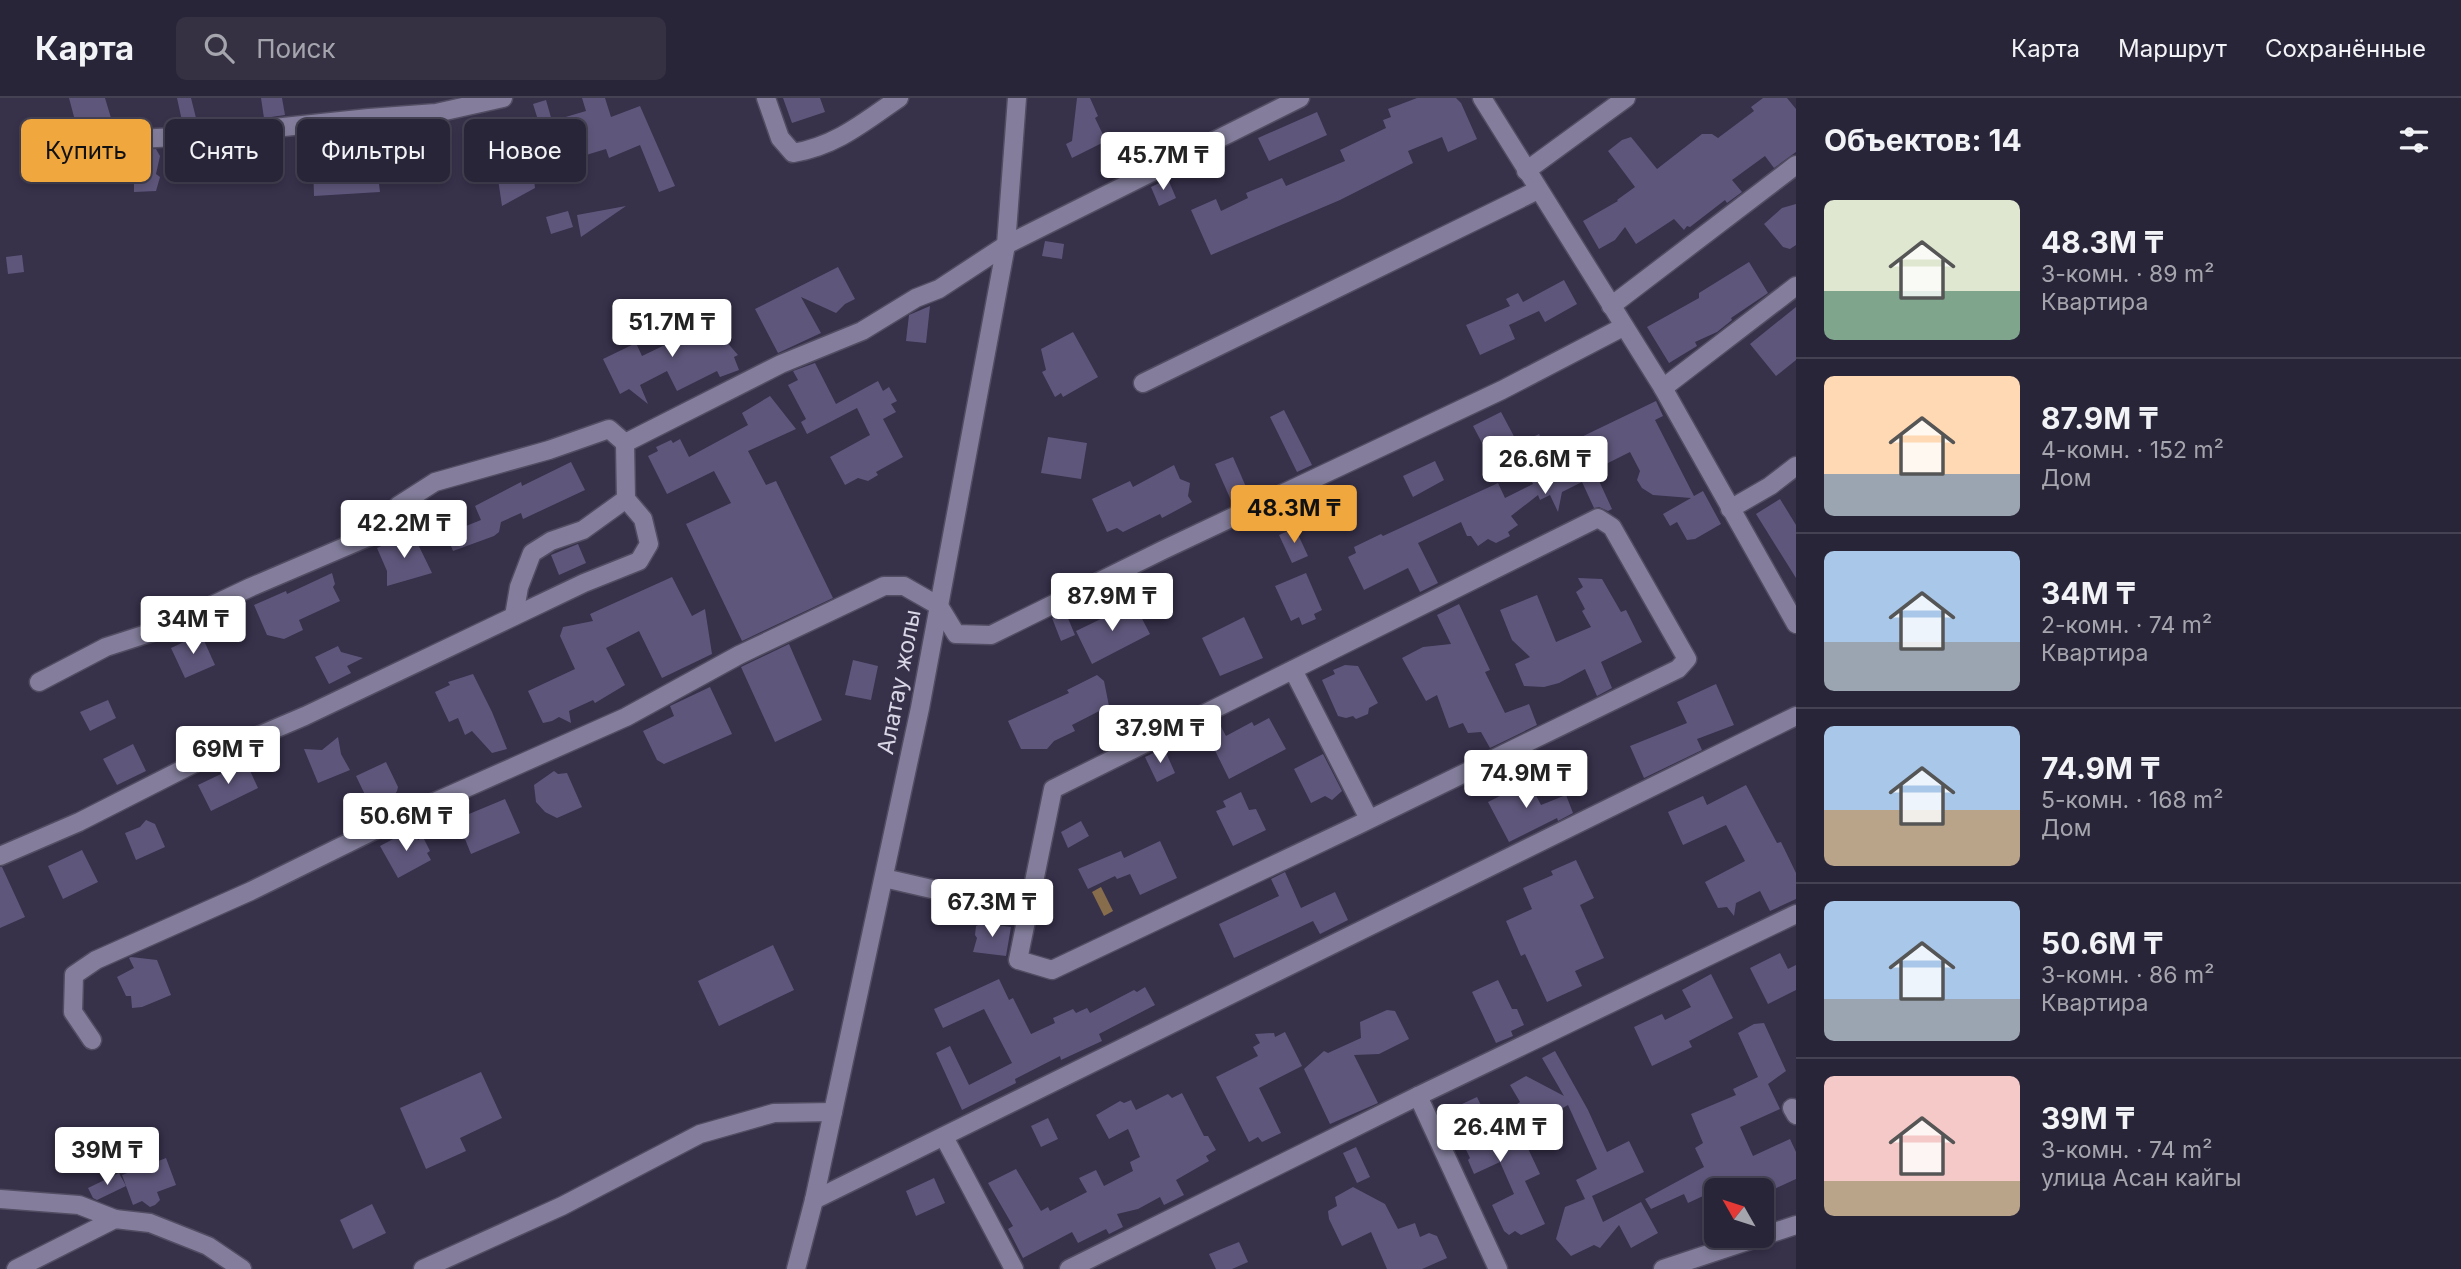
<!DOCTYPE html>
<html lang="ru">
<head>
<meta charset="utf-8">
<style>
	:root { --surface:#292538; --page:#353143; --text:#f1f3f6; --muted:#a5a5ae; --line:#454253; --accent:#efa73e }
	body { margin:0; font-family:Inter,sans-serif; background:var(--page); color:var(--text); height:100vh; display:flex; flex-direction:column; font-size:26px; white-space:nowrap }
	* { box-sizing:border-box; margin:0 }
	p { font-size:23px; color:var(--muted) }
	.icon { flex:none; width:38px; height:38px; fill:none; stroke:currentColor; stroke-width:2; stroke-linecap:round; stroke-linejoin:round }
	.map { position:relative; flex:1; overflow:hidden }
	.side { display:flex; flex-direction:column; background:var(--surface); width:665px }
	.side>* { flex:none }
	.guide { position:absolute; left:21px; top:21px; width:665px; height:63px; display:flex; gap:14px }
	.needle { width:46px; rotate:309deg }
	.controls { position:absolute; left:1704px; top:1080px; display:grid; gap:14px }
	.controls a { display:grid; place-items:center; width:70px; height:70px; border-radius:10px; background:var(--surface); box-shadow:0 4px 10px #0003,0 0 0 2px var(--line); font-size:35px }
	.price { position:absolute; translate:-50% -60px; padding:0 16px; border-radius:7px; background:#fff; color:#222; font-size:23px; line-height:46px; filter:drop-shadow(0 2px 4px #0008) }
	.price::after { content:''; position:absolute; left:50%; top:42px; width:21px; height:16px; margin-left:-10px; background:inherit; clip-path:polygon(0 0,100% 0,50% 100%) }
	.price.on { background:var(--accent); color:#111 }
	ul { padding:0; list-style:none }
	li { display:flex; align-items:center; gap:21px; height:175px; padding:0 28px }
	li+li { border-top:2px solid var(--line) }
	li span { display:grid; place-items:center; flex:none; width:196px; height:140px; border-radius:10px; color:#555 }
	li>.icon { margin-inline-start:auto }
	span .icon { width:84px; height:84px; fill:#fffc; stroke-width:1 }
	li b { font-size:30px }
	h2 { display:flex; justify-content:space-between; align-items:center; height:84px; padding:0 28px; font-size:30px }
	.chip { padding:0 24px; border-radius:10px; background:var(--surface); box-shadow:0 4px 10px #0003,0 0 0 2px var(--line); font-size:24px; line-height:63px }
	.chip.on { background:var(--accent); color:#111 }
	header { display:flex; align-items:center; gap:42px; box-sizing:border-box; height:98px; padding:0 35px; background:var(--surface); border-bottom:2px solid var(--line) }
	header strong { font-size:33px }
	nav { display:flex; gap:38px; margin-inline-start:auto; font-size:24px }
	.search { width:490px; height:63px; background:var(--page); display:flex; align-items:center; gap:18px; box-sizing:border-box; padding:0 24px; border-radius:10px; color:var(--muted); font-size:26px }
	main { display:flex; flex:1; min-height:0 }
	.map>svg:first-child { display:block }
	.water { fill:#886d4c }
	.building { fill:#5f577b }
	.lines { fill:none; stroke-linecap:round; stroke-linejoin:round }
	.street-casing { stroke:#524d63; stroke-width:21 }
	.secondary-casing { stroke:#524d63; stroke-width:21 }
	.street { stroke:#847e9c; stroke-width:18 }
	.secondary { stroke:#847e9c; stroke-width:18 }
	.labels { text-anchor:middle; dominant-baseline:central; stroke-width:5; stroke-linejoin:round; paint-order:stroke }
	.street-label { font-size:23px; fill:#d9d6e6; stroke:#37314a }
</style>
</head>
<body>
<header>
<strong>Карта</strong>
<div class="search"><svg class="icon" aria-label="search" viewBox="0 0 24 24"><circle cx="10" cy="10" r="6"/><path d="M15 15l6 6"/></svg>Поиск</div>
<nav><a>Карта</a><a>Маршрут</a><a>Сохранённые</a></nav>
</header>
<main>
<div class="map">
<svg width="1796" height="1171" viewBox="0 0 1796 1171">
	<rect width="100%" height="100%" fill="#37314a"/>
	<path class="water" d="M1101 789 1113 813 1104 818 1092 794Z"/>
	<g class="building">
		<path d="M69 0H105L111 20 98 24 97 28 83 32 77 30Z"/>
		<path d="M177 0H191L196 20 182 23Z"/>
		<path d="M261 0H282L285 17 264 20Z"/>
		<path d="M582 0H605L611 19 640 8 675 88 659 94 640 47 609 60 606 51 533 73 535 90 502 108 498 81 493 78 490 68 494 65 491 44 543 38 533 6 546 2 552 23 586 13Z"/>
		<path d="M783 0H820L825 14 792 25Z"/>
		<path d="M1077 0H1090L1098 18 1095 20 1106 43 1072 60 1066 46 1072 43Z"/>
		<path d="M1417 0H1456L1461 5 1477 41 1448 54 1442 39 1408 53 1413 65 1340 102 1211 157 1191 112 1216 101 1221 113 1248 100 1246 95 1282 80 1286 88 1345 63 1340 52 1386 30 1383 22 1391 19 1388 11Z"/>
		<path d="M1763 0H1787L1796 11V54L1774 70 1765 58 1732 82 1742 94 1727 105 1725 102 1690 129 1687 128 1684 132 1674 121 1636 146 1625 129 1615 142 1599 151 1583 123 1618 103 1617 102 1635 89 1608 53 1622 42 1631 39 1657 71 1702 36H1712L1718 40 1754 13 1751 9Z"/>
		<path d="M1317 14 1327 37 1269 63 1258 40Z"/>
		<path d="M492 19 495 40 480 42 477 21Z"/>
		<path d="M399 30 397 46 382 45 384 32Z"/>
		<path d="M156 51 160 58 156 76 160 79 156 93 134 94V70H129L128 53Z"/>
		<path d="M375 54 380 94 314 98 313 63 316 61Z"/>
		<path d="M1168 81 1176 100 1159 108 1151 89Z"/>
		<path d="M1796 106V147L1790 151 1783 149 1764 126 1782 110Z"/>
		<path d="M626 108 581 139 577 117Z"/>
		<path d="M568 113 573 129 551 136 546 119Z"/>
		<path d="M1045 143 1064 146 1062 161 1042 158Z"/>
		<path d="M22 157 24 174 8 176 6 159Z"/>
		<path d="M1749 164 1768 195 1731 220 1732 222 1717 234 1695 244 1697 248 1669 265 1647 229 1699 200V195Z"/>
		<path d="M838 169 855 201 845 206 836 215 801 199 821 235 778 255 755 211Z"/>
		<path d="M1564 182 1577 206 1545 224 1539 213 1509 227 1515 241 1480 257 1466 227 1510 208 1506 201 1518 195 1523 204Z"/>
		<path d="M930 208 926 245 906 243 909 217Z"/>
		<path d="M1796 209V262L1776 278 1750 246Z"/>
		<path d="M683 211 701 245 718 238 721 244 725 242 738 257 734 259 739 272 720 279 717 273 677 293 667 273 640 287 648 306 629 291 620 296 603 261 636 245 642 258 675 242 664 221Z"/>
		<path d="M1073 234 1098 279 1063 299 1061 295 1055 299 1042 274 1046 272 1041 251Z"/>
		<path d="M815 265 836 306 878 283 883 293 889 289 897 303 891 306 896 314 883 321 903 359 876 374 878 377 868 383 858 380 845 387 830 359 870 337 857 310 807 336 801 324 806 321 788 287 798 282 793 273Z"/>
		<path d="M770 298 796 331 748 353 766 387 776 383 833 500 742 543 686 426 731 405 714 373 667 396 648 358 658 353 656 349 671 342 673 345 680 341 689 359 748 327 742 315Z"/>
		<path d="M1656 303 1663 318 1655 322 1694 398 1703 393 1721 426 1695 441 1687 442 1677 424 1670 428 1663 416 1691 400 1653 397 1642 390 1637 382 1640 373 1630 354 1594 372 1612 411 1608 413 1599 409 1594 410 1582 384 1562 394 1558 414 1550 397 1540 402 1538 397 1511 418 1518 427 1508 434 1510 438 1496 445 1488 441 1478 448 1471 438H1467L1461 424 1418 445 1438 485 1420 494 1408 470 1364 492 1348 459 1356 455 1354 449 1381 436 1383 438 1498 385 1505 400 1533 386 1514 348 1539 336 1548 355Z"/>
		<path d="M1284 312 1312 367 1297 374 1270 319Z"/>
		<path d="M1501 314 1517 344 1489 358 1473 328Z"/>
		<path d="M1048 339 1087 345 1081 381 1041 375Z"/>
		<path d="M1233 359 1250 398 1233 407 1215 366Z"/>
		<path d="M1435 363 1444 382 1413 399 1403 378Z"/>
		<path d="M571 364 585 392 523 421 521 415 501 424 499 434 494 438 453 453 446 436 481 422 475 408 521 384 522 388Z"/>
		<path d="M1174 367 1180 381 1190 385 1188 398 1192 404 1162 420 1160 416 1123 434 1117 430 1107 434 1092 401 1130 383 1133 389Z"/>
		<path d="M1780 401 1796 427V480L1756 416Z"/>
		<path d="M1295 430 1308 458 1292 465 1279 437Z"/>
		<path d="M412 434 432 475 387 488V473L377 450Z"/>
		<path d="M578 446 586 465 559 477 551 457Z"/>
		<path d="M332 475 335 486 333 489 340 503 299 522 303 532 284 541 267 537 254 507 286 493 287 496Z"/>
		<path d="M1306 475 1322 512 1314 516 1316 521 1302 527 1299 519 1291 523 1275 488Z"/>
		<path d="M672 479 692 518 705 511 712 556 662 580 639 533 606 550 625 587 595 605 593 602 569 613 571 625 559 619 552 623 543 625 528 593 575 571 560 538 563 529 593 523 590 516Z"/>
		<path d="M1578 480 1602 481 1621 514 1626 512 1642 544 1601 564 1612 590 1597 598 1585 571 1559 585 1544 589 1524 588 1515 566 1530 559 1512 542 1500 512 1537 497 1556 544 1591 529 1582 513 1585 511 1576 494 1583 489Z"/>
		<path d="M1126 504 1132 515 1138 513 1150 536 1092 566 1076 533 1109 517 1107 514Z"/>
		<path d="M1459 506 1490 572 1485 574 1505 615 1529 606 1537 627 1490 650 1481 634 1468 635 1463 625 1449 630 1437 597 1426 603 1402 560 1423 549 1451 546 1437 517Z"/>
		<path d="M1065 513 1075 537 1061 543 1052 520Z"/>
		<path d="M1244 519 1263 560 1220 578 1202 540Z"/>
		<path d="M201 536 215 567 185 580 171 550Z"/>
		<path d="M789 546 822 622 775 644 741 569Z"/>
		<path d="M338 548 341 554 363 560 347 568 351 575 329 586 315 559Z"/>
		<path d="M853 562 878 568 871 602 845 597Z"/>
		<path d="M1345 567 1358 568 1378 605 1369 610 1368 616 1356 621 1353 618 1346 620 1338 618 1322 582 1335 576 1333 572Z"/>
		<path d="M473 576 492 614 507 651 492 655 472 633 465 637 458 620 449 624 435 594 450 587 448 584Z"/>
		<path d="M1097 577 1104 583 1109 608 1072 627 1075 633 1054 643 1047 651H1021L1008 623 1069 595 1067 592Z"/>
		<path d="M1716 586 1734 627 1697 641 1702 652 1644 680 1630 648 1687 625 1677 604Z"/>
		<path d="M710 589 732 636 664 666 657 662 643 633 674 618 670 608Z"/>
		<path d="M108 602 116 620 90 633 80 614Z"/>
		<path d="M1269 620 1286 651 1229 681 1204 630 1218 623 1226 638 1252 624 1254 628Z"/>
		<path d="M338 639 341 656 350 672 318 685 304 651 322 652Z"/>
		<path d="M133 646 146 673 117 687 103 661Z"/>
		<path d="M1164 650 1175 675 1157 684 1145 659Z"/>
		<path d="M1551 654 1558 667 1543 675 1536 662Z"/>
		<path d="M1323 656 1342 693 1332 702 1325 698 1311 705 1294 671Z"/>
		<path d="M246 664 258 690 211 713 198 687Z"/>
		<path d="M386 664 398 689 397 693 393 699 385 697 368 703 356 678Z"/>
		<path d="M554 673 558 676 567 675 582 709 557 720 545 714 536 704 534 687Z"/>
		<path d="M1527 680 1541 707 1566 697 1573 715 1558 723 1557 720 1509 744 1488 704 1504 696 1507 684Z"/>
		<path d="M1746 687 1777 745 1781 744 1796 775V801L1770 813 1760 793 1736 805 1734 818 1727 809 1718 810 1705 784 1745 763 1726 727 1683 747 1668 714 1703 698 1707 707Z"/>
		<path d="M1241 694 1249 712 1256 711 1266 732 1233 748 1216 713 1226 709 1223 703Z"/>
		<path d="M505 701 520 735 471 756 457 721Z"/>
		<path d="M146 722 155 726 165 749 136 762 125 735 140 729Z"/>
		<path d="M1081 723 1089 738 1068 750 1061 734Z"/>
		<path d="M412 731 418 742 423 739 430 753 427 755 431 762 398 780 380 748Z"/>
		<path d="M1160 743 1177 780 1140 797 1130 776 1117 781 1115 778 1088 791 1078 771 1121 753 1124 760Z"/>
		<path d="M82 752 98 784 63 801 48 768Z"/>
		<path d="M1576 762 1594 800 1580 807 1604 860 1575 873 1582 888 1547 904 1525 856 1521 858 1506 823 1532 811 1523 790 1553 777 1551 773Z"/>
		<path d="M0 769H2L25 819 0 830Z"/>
		<path d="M1285 774 1301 810 1335 794 1348 822 1320 836 1313 823 1234 860 1219 826 1279 798 1271 781Z"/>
		<path d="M982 825 1011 829 1006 858 973 854 977 840 975 837 976 828Z"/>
		<path d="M773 847 794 892 719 928 698 883Z"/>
		<path d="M1780 855 1788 871 1796 867V892L1768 906 1750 870Z"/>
		<path d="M131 859 157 862 171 897 142 909 132 910 131 898H126L117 879 134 870 129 860Z"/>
		<path d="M1711 876 1733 920 1689 943 1692 949 1652 968 1634 929 1662 916 1665 922 1691 909 1682 892Z"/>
		<path d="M999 881 1009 902 1013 900 1031 936 1055 925 1053 920 1073 911 1076 915 1087 910 1090 915 1134 892 1137 894 1145 889 1155 907 1099 936 1102 943 1061 962 1060 958 1015 981 1016 985 962 1012 936 955 950 948 969 987 1012 965 984 911 943 930 934 911Z"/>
		<path d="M1498 882 1512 911H1517L1524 927 1511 933 1513 938 1496 945 1472 894Z"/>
		<path d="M1387 912 1395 913 1409 941 1379 956 1354 957 1378 1005 1330 1026 1304 971 1324 953 1328 955 1361 940 1360 924Z"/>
		<path d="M1764 925 1786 973 1768 986 1780 1011 1740 1029 1753 1058 1790 1041 1796 1054V1081L1772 1092H1716L1688 1105 1684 1096 1651 1111 1645 1101 1704 1069 1695 1050 1703 1045 1691 1016 1736 997 1733 991 1758 979 1738 935 1754 926Z"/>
		<path d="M1285 934 1302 968 1259 990 1281 1035 1262 1044 1258 1039 1249 1044 1216 979 1258 958 1253 949 1260 945 1255 936 1274 935 1275 939Z"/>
		<path d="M1555 953 1588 1012 1607 1054 1629 1043 1644 1074 1592 1098 1603 1124 1641 1104 1658 1135 1631 1150 1619 1127 1600 1150 1594 1147 1571 1158 1556 1141 1565 1109 1585 1101 1576 1082 1597 1071 1568 1007 1530 1029 1517 1006 1520 1004 1510 987 1526 978 1564 998 1542 960Z"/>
		<path d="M481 974 502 1020 460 1040 466 1053 426 1071 400 1010Z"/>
		<path d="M1182 995 1204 1038H1208L1216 1052 1206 1058 1209 1063 1176 1082 1184 1097 1164 1107 1160 1099 1138 1111 1117 1116 1123 1129 1109 1136 1106 1131 1078 1145 1072 1134 1023 1160 1008 1131 1013 1128 988 1085 1016 1071 1041 1113 1048 1109 1050 1113 1087 1094 1079 1080 1096 1072 1104 1088 1133 1073 1130 1064 1140 1059 1128 1031 1109 1041 1096 1017 1120 1003 1124 1005 1131 1002 1136 1012 1168 996 1172 1000Z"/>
		<path d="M1477 999 1495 1037 1515 1023 1540 1076 1525 1083 1545 1126 1521 1137 1515 1133 1509 1137 1504 1133 1492 1107 1514 1096 1500 1064 1474 1076 1468 1062 1470 1060 1447 1013Z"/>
		<path d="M1048 1020 1058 1041 1041 1049 1031 1028Z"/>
		<path d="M1356 1049 1370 1079 1357 1085 1343 1055Z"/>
		<path d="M166 1060 176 1087 157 1094 160 1102 155 1107 150 1109 142 1103 133 1107 122 1077Z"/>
		<path d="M119 1075 126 1088 97 1102 93 1100 88 1090Z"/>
		<path d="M934 1080 945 1105 916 1118 906 1093Z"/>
		<path d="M1353 1089 1385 1106 1398 1131 1415 1125 1420 1139 1429 1135 1437 1138 1447 1160 1422 1171H1387L1371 1134 1342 1148 1329 1121 1328 1113 1337 1108 1335 1099Z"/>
		<path d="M372 1106 386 1135 353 1151 340 1122Z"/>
		<path d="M1239 1144 1248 1164 1232 1171H1216L1209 1156Z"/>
	</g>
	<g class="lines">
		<defs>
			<g id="street">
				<path d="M766 0 780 40 793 55C836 48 864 24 899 0"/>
				<path d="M1482 0 1663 290 1796 526"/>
				<path d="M115 42 198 38 369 20 436 15 503 0"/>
				<path d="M1526 73 1626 0"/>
				<path d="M1611 208 1796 67"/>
				<path d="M1143 285 1538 92"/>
				<path d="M1663 290 1796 188"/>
				<path d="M1730 411 1770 388 1796 368"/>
				<path d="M1598 420 1612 429 1687 561 1678 571 1358 727 1052 872 1018 862 1053 691Z"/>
				<path d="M514 518 519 489 532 455 551 443 583 432 626 401"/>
				<path d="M1293 572 1369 721"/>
				<path d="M39 584 106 549 162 531 251 489 375 436 399 407 435 384 549 352 609 331 625 345"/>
				<path d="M0 758 79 724 197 664 305 618 584 485 639 463 649 446 643 421 626 401 625 345 781 266 862 233 916 200 939 191 1006 147 1300 0"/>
				<path d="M884 780 1027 813"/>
				<path d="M92 942 73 914 74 877 96 862 251 793 403 718 626 619 739 557 884 488H904L939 508 956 536 991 537 1163 452 1502 292 1623 229"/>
				<path d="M1418 998 1498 1171"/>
				<path d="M1792 1010 1796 1017"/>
				<path d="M944 1039 1014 1171"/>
				<path d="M0 1101 79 1107 115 1121"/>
				<path d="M16 1171 115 1121 150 1125 208 1148 242 1171"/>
				<path d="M423 1171 562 1108 700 1036 774 1015 833 1014"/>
				<path d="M1069 1171 1418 998 1796 816"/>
				<path d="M1663 1171 1796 1127"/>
			</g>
			<g id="secondary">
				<path d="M814 1102 1796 618"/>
				<path d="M796 1171 814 1102 920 610 1006 147 1017 0"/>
			</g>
		</defs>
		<use href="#street" class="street-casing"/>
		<use href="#secondary" class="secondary-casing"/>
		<use href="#street" class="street"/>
		<use href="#secondary" class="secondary"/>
	</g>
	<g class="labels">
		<g class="street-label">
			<text transform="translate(899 584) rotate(-79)">Алатау жолы</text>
		</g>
	</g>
</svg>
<div class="controls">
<a><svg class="needle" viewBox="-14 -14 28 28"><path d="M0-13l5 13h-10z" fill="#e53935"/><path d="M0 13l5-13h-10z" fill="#a5a5ae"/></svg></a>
</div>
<b class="price" style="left:1163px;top:94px">45.7M ₸</b>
<b class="price" style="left:672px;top:261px">51.7M ₸</b>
<b class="price" style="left:1545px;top:398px">26.6M ₸</b>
<b class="price on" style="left:1294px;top:447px">48.3M ₸</b>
<b class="price" style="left:404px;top:462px">42.2M ₸</b>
<b class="price" style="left:1112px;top:535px">87.9M ₸</b>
<b class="price" style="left:193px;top:558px">34M ₸</b>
<b class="price" style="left:1160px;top:667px">37.9M ₸</b>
<b class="price" style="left:228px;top:688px">69M ₸</b>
<b class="price" style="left:1526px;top:712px">74.9M ₸</b>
<b class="price" style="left:406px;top:755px">50.6M ₸</b>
<b class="price" style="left:992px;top:841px">67.3M ₸</b>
<b class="price" style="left:1500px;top:1066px">26.4M ₸</b>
<b class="price" style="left:107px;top:1089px">39M ₸</b>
<div class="guide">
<a class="chip on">Купить</a>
<a class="chip">Снять</a>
<a class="chip">Фильтры</a>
<a class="chip">Новое</a>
</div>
</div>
<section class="side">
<h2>Объектов: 14<svg class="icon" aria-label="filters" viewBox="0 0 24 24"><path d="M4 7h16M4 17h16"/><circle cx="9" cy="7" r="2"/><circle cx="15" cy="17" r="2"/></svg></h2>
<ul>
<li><span style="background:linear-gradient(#dfe7d0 65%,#7fa58c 0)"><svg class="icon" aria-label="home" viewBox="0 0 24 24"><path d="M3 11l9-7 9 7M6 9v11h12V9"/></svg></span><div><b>48.3M ₸</b><p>3-комн. · 89 m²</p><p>Квартира</p></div></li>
<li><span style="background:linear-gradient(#ffd9b3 70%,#9aa5b1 0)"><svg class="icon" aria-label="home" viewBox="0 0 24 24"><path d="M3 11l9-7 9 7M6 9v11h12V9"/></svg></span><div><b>87.9M ₸</b><p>4-комн. · 152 m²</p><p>Дом</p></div></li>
<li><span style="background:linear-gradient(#a9c7e8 65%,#9aa5b1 0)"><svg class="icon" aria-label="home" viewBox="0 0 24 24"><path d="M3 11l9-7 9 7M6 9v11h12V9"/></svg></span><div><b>34M ₸</b><p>2-комн. · 74 m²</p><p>Квартира</p></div></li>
<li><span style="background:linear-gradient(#a9c7e8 60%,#b9a48a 0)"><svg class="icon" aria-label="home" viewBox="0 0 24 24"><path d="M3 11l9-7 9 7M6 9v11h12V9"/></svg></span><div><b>74.9M ₸</b><p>5-комн. · 168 m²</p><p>Дом</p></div></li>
<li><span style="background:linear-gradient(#a9c7e8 70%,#9aa5b1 0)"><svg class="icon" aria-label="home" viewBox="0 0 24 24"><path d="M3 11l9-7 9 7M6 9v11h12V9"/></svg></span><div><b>50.6M ₸</b><p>3-комн. · 86 m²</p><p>Квартира</p></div></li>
<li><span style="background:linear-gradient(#f6c9c9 75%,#b9a48a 0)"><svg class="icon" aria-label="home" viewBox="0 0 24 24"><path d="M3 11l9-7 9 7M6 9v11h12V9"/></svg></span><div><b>39M ₸</b><p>3-комн. · 74 m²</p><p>улица Асан кайгы</p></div></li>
</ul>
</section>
</main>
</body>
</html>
